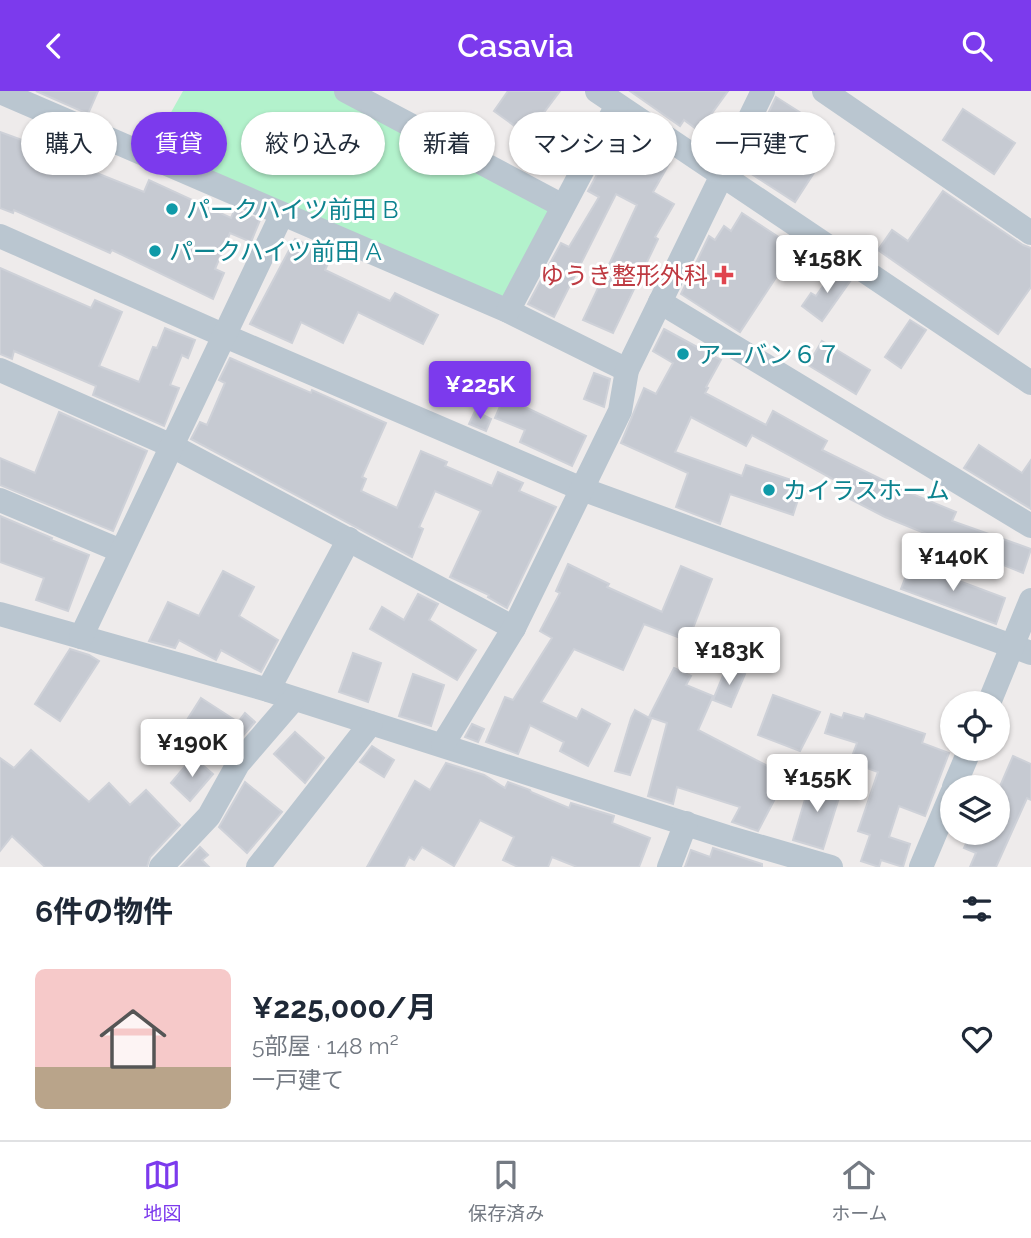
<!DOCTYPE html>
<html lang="ja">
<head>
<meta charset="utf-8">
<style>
	:root { --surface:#fff; --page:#f2f2f3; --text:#1f2937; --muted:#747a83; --line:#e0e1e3; --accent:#7c3aed }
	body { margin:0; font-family:Raleway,"Noto Sans JP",sans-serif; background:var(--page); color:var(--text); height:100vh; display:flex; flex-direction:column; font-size:26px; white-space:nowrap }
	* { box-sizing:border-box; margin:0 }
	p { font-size:23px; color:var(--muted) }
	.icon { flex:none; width:38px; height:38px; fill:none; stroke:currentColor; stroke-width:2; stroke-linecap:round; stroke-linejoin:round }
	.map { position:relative; height:776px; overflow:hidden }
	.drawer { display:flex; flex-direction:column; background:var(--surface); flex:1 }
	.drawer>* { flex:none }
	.guide { position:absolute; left:21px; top:21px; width:990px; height:63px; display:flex; gap:14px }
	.controls { position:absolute; left:940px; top:600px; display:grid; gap:14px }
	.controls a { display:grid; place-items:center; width:70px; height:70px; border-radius:50%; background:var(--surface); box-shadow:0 2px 5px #0004; font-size:35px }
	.price { position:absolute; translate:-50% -60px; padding:0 16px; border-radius:7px; background:#fff; color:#222; font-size:23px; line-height:46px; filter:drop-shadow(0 2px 4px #0008) }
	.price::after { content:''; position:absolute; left:50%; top:42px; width:21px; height:16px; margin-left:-10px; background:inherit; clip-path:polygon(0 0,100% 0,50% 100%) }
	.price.on { background:var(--accent); color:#fff }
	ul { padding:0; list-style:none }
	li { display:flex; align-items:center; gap:21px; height:175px; padding:0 35px }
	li+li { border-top:2px solid var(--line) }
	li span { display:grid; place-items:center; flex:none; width:196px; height:140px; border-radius:10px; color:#555 }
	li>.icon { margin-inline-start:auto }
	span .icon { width:84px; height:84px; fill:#fffc; stroke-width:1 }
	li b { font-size:30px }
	h2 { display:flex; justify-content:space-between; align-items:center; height:84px; padding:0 35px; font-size:30px }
	.chip { padding:0 24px; border-radius:32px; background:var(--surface); box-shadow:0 2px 5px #0004; font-size:24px; line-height:63px }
	.chip.on { background:var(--accent); color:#fff }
	header { display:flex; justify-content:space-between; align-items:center; height:91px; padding:0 35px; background:var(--accent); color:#fff; font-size:32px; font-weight:600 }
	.tabs { display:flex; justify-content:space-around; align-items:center; height:98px; border-top:2px solid var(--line); background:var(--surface); font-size:19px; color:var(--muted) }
	.tabs a { display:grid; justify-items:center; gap:4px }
	.tabs .on { color:var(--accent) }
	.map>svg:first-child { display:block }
	.green { fill:#b3f2cc }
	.building { fill:#c6cad2; stroke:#ced1d8; stroke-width:2 }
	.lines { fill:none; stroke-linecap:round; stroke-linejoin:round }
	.minor { stroke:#bac6d0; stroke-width:24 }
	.culture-dot { fill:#0f9aa8; stroke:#fff; stroke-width:2.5 }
	.health-dot { fill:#e0444e; stroke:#fff; stroke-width:2.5 }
	.labels { text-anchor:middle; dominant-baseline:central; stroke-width:6; stroke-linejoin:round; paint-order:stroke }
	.culture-label { font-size:24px; fill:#0d838f; stroke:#fff; text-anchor:start }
	.health-label { font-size:24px; fill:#be3a42; stroke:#fff; text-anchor:end }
</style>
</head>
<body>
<header><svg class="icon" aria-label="back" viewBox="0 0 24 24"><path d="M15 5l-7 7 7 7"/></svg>Casavia<svg class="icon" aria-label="search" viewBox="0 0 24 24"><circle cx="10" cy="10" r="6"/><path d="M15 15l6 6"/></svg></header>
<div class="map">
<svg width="1031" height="776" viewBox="0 0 1031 776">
	<rect width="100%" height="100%" fill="#eeebeb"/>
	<path class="green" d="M183 0H346L563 115 508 220 147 64Z"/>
	<g class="building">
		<path d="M36 0H98L88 23Z"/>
		<path d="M508 0H560L527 44 494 20Z"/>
		<path d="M630 0H728L699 40 684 29 680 35Z"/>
		<path d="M776 6 834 43 816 73 819 74 795 111 742 77Z"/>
		<path d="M963 18 1015 52 994 83 943 49Z"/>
		<path d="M0 41 60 63 59 67 144 101 149 89 231 127 235 118 260 129 251 151 230 142 215 178 224 182 213 208 112 159 110 162 14 119 13 122 0 117Z"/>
		<path d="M617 46 669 73 653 101 674 113 655 146 658 148 613 242 583 229 637 114 616 103 554 226 528 213 561 152 569 156 599 106 588 100Z"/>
		<path d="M943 100 1023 154 1031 157V196L998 243 878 159 892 139 908 150Z"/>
		<path d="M742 122 797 158 779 187 777 185 740 241 681 203 709 145 715 149 724 135 731 140Z"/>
		<path d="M295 148 331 166 325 179 390 210 395 202 438 224 423 253 358 221 343 252 301 231 292 252 250 233Z"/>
		<path d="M0 177 91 217 95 209 122 221 99 275 139 291 153 256 157 257 165 237 195 249 188 267 182 264 170 294 179 297 164 335 93 304 96 295 14 260 12 268 0 263Z"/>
		<path d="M835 178 851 189 822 230 802 215 811 202 816 205Z"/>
		<path d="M910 229 926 239 901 277 885 266Z"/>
		<path d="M664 238 721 269 706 296 708 297 705 302 766 334 773 320 827 350 822 359 889 392 888 393 956 421 952 430 1031 458 1023 482 885 426 850 408 853 399 752 344 746 355 691 326 675 361 742 385 746 374 803 393 793 424 730 403 720 433 676 416 688 382 621 352 644 297 656 303 673 272 653 260Z"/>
		<path d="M822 250 870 279 856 303 808 274Z"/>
		<path d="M230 267 311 302 312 299 386 332 362 386 366 388 361 400 397 417 421 360 447 371 445 375 492 395 498 381 523 392 519 400 556 416 507 517 488 506 489 504 450 486 481 420 435 400 419 436 423 438 412 466 191 348 200 331 207 334 225 292 219 289Z"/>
		<path d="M594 282 610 288 604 316 584 308Z"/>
		<path d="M504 306 586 345 572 375 520 351 525 339 495 327Z"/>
		<path d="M475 320 491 328 486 340 469 333Z"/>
		<path d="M59 321 147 360 113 440 0 394V367L35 382Z"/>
		<path d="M979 354 1022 382 1031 369V418L964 377Z"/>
		<path d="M0 425 52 447 51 449 89 464 68 520 36 509 44 487 0 471Z"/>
		<path d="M911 472 1005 507 996 533 901 498Z"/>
		<path d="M568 473 609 493 607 496 662 521 681 475 712 488 688 550 644 533 623 579 574 558 541 611 577 628 582 618 610 633 588 675 560 660 564 651 530 634 518 663 486 651 505 606 513 609 552 547 540 540 560 502 556 500Z"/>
		<path d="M223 480 254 496 239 525 278 549 261 581 221 559 216 569 179 549 175 557 149 550 168 511 199 525Z"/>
		<path d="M418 503 438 513 429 529 476 559 457 589 370 538 382 516 404 529Z"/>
		<path d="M70 558 89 564 99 570 60 630 35 613Z"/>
		<path d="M353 562 381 572 368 611 339 601Z"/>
		<path d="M727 575 745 583 731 616 713 609Z"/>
		<path d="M674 577 691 585 686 594 713 605 698 639 787 685 758 740 732 731 740 716 677 696 673 713 648 705 667 632 649 626Z"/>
		<path d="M413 583 444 594 431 635 399 625Z"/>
		<path d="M773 604 820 621 800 660 758 644Z"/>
		<path d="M201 607 238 631 245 622 255 631 230 659 213 644 198 665 176 650 190 631 187 629Z"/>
		<path d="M635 619 651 628 630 684 615 680 631 627Z"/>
		<path d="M844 622 864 628 866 623 925 643 922 652 949 662 925 725 899 715 889 746 910 753 903 776 881 769 879 776 861 770 870 744 858 740 878 681 850 671 857 652 825 642 831 623 842 627Z"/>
		<path d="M472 633 484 638 478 651 465 646Z"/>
		<path d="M295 641 324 667 305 692 274 663Z"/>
		<path d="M372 655 394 669 384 686 360 671Z"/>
		<path d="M31 659 89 711 109 692 130 714 146 699 180 734 150 766 147 776H45L12 745 0 760V667L14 677Z"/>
		<path d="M1013 665 1031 673V709L1027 707 996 776H970L976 762 964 757 971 742H998V700Z"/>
		<path d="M193 666 213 683 190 710 171 692Z"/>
		<path d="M446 672 484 684 505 697 508 691 530 699 531 701 569 717 571 712 614 725 612 732 650 747 639 776H577L552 766 548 776H518L503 769 514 746 480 729 454 775 422 756 414 769 409 766 404 776H367L415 690 430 699Z"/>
		<path d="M811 688 842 697 823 758 793 749Z"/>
		<path d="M245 691 282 721 247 762 219 736Z"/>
		<path d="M200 756 208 764 202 769 209 776H181Z"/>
		<path d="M713 757 762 773V776H685L691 759 710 766Z"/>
	</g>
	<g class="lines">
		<g class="minor">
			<path d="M346 0 563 115"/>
			<path d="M597 0 1031 292"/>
			<path d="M824 0 1031 142"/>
			<path d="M0 1 508 220 627 279"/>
			<path d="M0 145 225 245 582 398 1031 562"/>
			<path d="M660 211 1031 435"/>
			<path d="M508 220 617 14"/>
			<path d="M0 279 172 355 514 537"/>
			<path d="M0 409 121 460"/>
			<path d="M0 523 268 599 727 746 831 776"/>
			<path d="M81 546 282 123"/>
			<path d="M268 599 349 448"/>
			<path d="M989 612 1031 509"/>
			<path d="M443 653 514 537 620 320 627 279 763 0"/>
			<path d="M954 696 970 658"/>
			<path d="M161 776 209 725 238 673 294 608"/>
			<path d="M258 776 371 632"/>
			<path d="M669 776 686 732"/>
			<path d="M921 776 952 702"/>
		</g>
	</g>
	<g class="culture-dot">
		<circle cx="172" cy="118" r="7"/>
		<circle cx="155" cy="160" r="7"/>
		<circle cx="683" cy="263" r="7"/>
		<circle cx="769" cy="399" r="7"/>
	</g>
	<path class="health-dot" d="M720.5 173.5h7v7h7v7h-7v7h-7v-7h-7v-7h7z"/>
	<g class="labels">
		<g class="culture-label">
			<text x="186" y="118">パークハイツ前田 B</text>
			<text x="169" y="160">パークハイツ前田 A</text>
			<text x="697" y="263">アーバン６７</text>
			<text x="783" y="399">カイラスホーム</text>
		</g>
		<g class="health-label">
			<text x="708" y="184">ゆうき整形外科</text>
		</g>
	</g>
</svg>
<div class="controls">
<a><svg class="icon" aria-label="locate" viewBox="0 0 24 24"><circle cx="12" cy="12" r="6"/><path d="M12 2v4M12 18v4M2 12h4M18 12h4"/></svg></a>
<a><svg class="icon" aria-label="layers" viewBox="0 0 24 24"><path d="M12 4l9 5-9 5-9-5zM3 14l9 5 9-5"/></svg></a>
</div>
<b class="price" style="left:827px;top:204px">¥158K</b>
<b class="price on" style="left:480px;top:330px">¥225K</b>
<b class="price" style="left:953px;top:502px">¥140K</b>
<b class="price" style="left:729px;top:596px">¥183K</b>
<b class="price" style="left:192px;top:688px">¥190K</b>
<b class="price" style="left:817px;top:723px">¥155K</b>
<div class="guide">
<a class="chip">購入</a>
<a class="chip on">賃貸</a>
<a class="chip">絞り込み</a>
<a class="chip">新着</a>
<a class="chip">マンション</a>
<a class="chip">一戸建て</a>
</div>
</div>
<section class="drawer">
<h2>6件の物件<svg class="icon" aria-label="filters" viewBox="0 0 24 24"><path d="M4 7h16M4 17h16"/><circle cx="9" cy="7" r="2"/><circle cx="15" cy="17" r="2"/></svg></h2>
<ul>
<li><span style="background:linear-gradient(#f6c9c9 70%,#b9a48a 0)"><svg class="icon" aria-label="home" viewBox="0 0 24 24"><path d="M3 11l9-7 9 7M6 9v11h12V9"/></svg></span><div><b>¥225,000/月</b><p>5部屋 · 148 m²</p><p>一戸建て</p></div><svg class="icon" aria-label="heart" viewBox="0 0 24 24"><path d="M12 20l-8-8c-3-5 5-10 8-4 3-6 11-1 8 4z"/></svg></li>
</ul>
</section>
<nav class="tabs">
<a class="on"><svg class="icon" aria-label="map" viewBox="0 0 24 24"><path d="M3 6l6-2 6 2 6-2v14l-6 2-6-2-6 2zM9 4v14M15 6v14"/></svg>地図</a>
<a><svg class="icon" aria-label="saved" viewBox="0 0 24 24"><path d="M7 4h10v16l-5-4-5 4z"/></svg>保存済み</a>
<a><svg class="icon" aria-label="home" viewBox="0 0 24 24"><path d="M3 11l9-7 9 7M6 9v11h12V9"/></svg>ホーム</a>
</nav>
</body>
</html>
